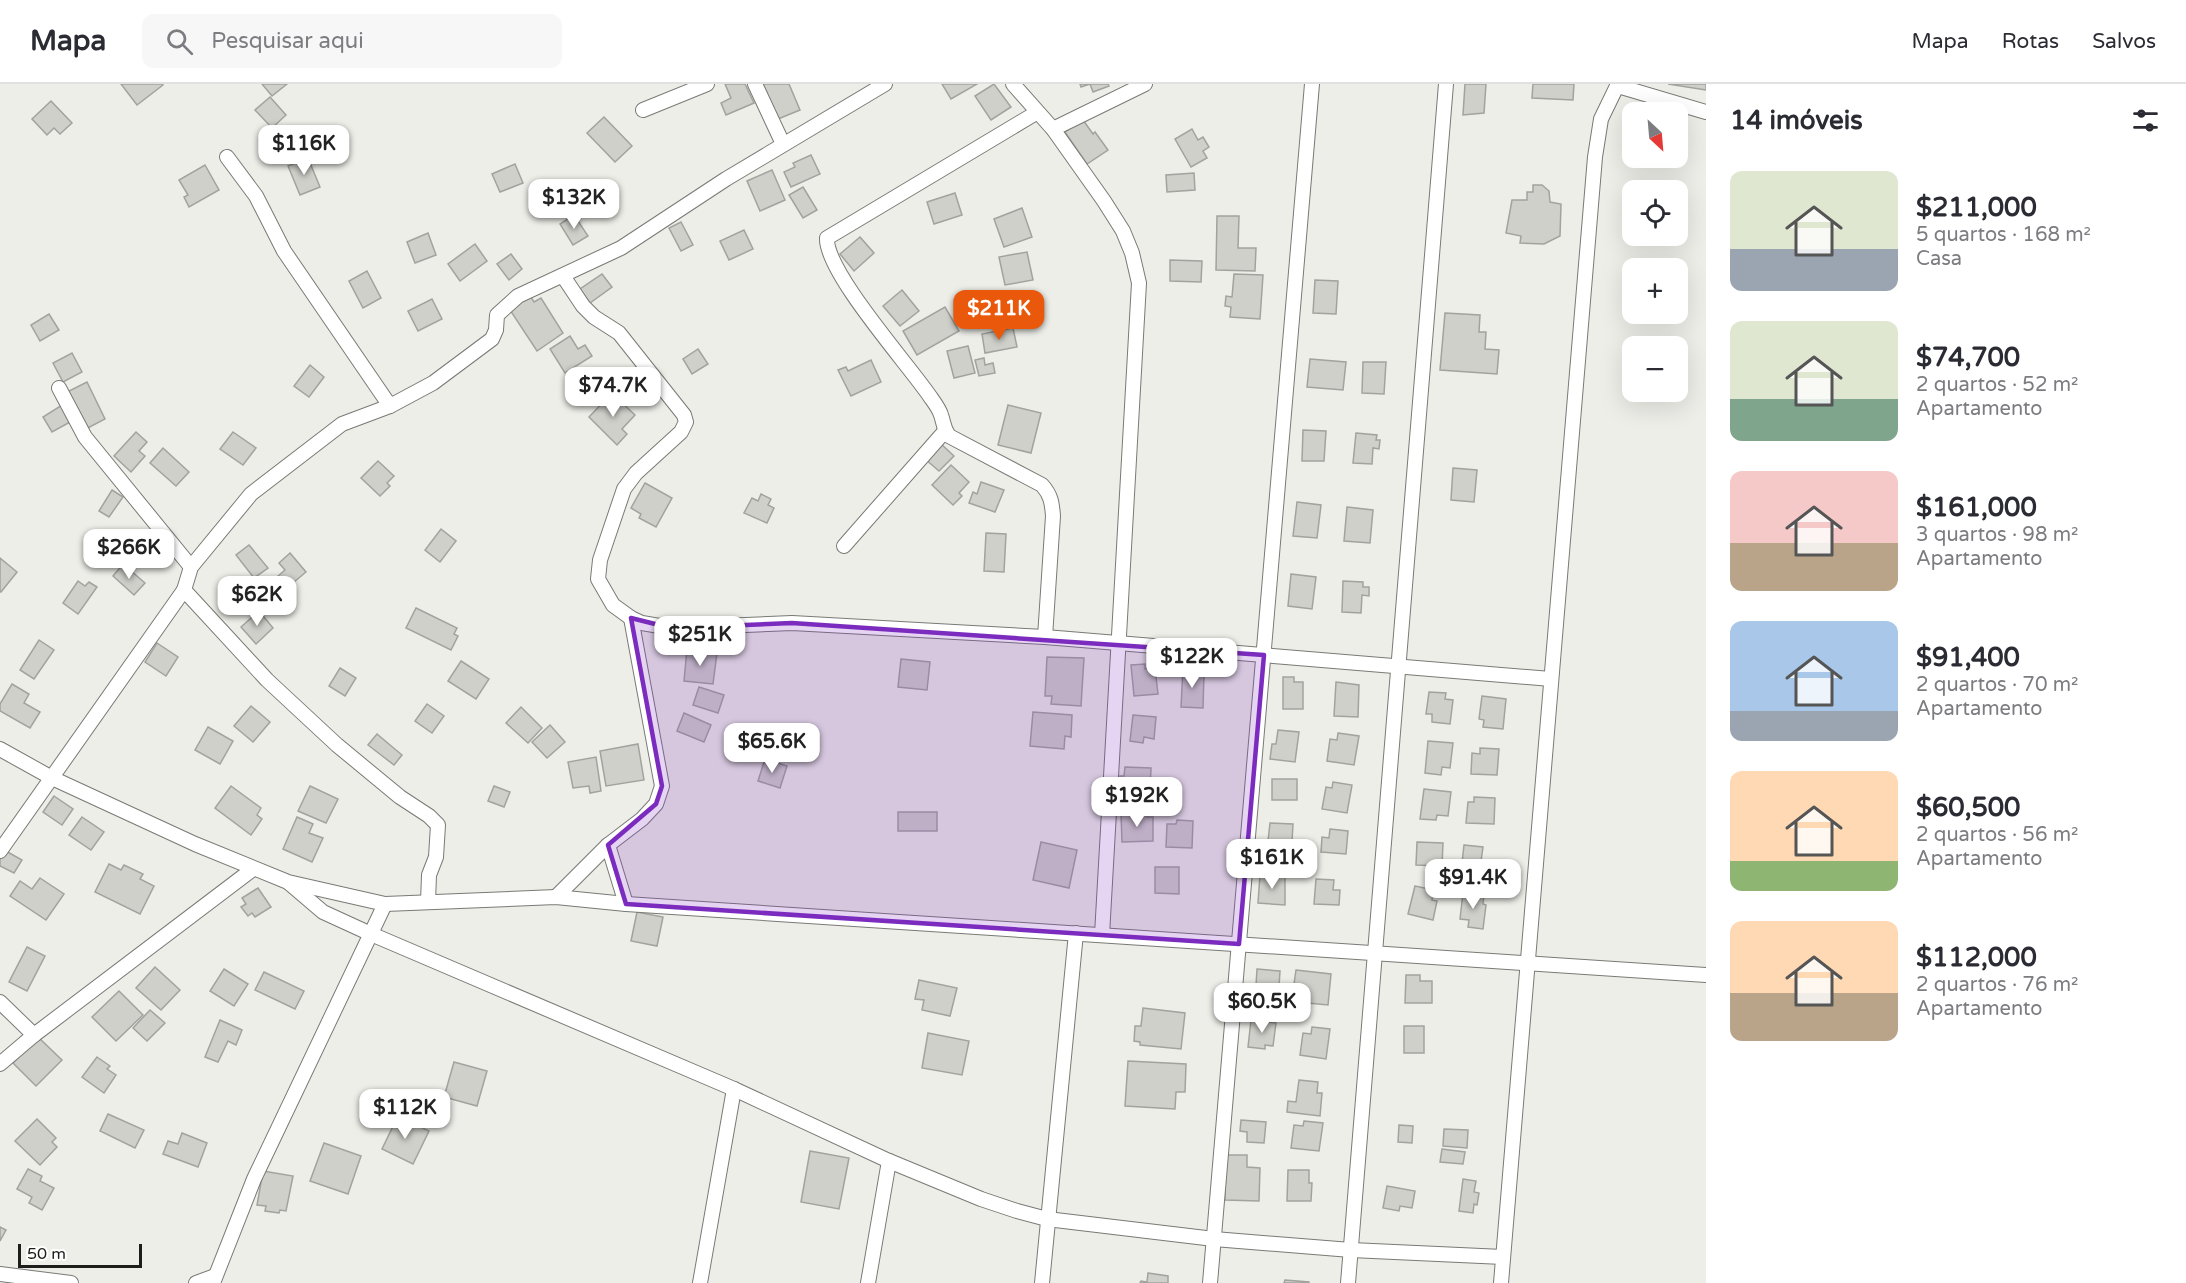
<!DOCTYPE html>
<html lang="pt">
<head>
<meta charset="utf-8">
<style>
	:root { --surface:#fff; --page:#f7f7f7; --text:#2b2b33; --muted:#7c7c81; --line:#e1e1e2; --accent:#ea580c }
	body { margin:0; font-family:"Varela Round",sans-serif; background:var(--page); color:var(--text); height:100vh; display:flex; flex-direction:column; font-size:22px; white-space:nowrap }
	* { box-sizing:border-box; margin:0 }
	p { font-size:20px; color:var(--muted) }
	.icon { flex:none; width:33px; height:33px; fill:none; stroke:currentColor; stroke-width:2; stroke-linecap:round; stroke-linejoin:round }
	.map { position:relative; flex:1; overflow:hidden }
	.panel { display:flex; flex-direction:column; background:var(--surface); width:480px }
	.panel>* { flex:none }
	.needle { width:39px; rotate:154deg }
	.tools { position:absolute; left:1622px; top:18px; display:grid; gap:12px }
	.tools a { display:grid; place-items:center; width:66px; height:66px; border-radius:12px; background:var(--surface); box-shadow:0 6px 24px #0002; font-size:30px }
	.scale { position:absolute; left:18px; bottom:15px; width:124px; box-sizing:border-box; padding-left:6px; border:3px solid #1d1d1b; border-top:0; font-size:16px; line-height:21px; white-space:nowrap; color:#1d1d1b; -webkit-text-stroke:4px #fffffe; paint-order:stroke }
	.price { position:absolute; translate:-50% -51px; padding:0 14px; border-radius:12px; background:#fff; color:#222; font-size:20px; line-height:39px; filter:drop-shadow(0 2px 3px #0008) }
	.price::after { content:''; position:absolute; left:50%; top:36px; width:18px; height:14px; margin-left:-9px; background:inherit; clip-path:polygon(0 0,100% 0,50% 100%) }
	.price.active { background:var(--accent); color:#fff }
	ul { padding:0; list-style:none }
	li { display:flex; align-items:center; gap:18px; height:150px; padding:0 24px }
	li span { display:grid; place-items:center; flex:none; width:168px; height:120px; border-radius:12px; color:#555 }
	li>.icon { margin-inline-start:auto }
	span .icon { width:72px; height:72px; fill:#fffc; stroke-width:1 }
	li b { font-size:26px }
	h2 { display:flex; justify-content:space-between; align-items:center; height:72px; padding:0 24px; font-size:26px }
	header { display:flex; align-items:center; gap:36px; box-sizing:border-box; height:84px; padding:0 30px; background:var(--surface); border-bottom:2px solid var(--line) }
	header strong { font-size:28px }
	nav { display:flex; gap:33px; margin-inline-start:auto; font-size:21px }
	.search { width:420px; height:54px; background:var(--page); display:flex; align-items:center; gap:15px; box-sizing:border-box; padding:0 21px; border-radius:12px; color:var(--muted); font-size:22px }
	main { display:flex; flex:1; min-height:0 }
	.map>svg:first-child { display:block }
	.building { fill:#cfd0ca; stroke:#a2a39e; stroke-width:1.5 }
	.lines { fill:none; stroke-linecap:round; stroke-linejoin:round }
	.minor-casing { stroke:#797a75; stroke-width:16 }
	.minor { stroke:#fff; stroke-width:14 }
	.marked { fill:#7b2cbf; fill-opacity:0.2; stroke:#7b2cbf; stroke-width:4.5; stroke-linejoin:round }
</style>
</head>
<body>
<header>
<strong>Mapa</strong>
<div class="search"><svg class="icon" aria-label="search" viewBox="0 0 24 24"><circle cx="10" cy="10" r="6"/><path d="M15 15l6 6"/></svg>Pesquisar aqui</div>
<nav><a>Mapa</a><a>Rotas</a><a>Salvos</a></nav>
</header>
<main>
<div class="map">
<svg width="1706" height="1199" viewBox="0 0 1706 1199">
	<rect width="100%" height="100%" fill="#edeee8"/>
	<g class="building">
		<path d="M121 0H162L163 1 137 21Z"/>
		<path d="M262 0H287L272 12Z"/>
		<path d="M725 0H745L754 19 726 31 721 19 731 14Z"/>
		<path d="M763 0H789L800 26 778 35Z"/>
		<path d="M942 0H977L951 15Z"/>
		<path d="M994 0 1011 23 991 36 975 12Z"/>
		<path d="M1080 0H1108L1109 2 1093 8 1090 0 1081 3Z"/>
		<path d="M1465 0H1486L1484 29 1463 31Z"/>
		<path d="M1533 0H1574L1573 16 1532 14Z"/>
		<path d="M1668 0H1706V6Z"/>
		<path d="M270 13 286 31 272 44 255 26Z"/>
		<path d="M51 17 72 39 60 50 54 44 47 51 32 35Z"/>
		<path d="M604 33 632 62 615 78 587 49Z"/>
		<path d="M1083 36 1093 50 1095 48 1108 66 1087 80 1065 48Z"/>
		<path d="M1192 45 1198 56 1203 53 1209 63 1203 67 1207 74 1191 83 1175 55Z"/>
		<path d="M811 71 820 90 791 103 784 88 795 83 793 79Z"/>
		<path d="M308 74 320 103 300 111 288 82Z"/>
		<path d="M515 80 523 99 500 108 492 90Z"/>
		<path d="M205 81 219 106 189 123 184 113 188 111 179 96Z"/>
		<path d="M772 86 785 116 760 127 747 97Z"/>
		<path d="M1194 89 1195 106 1167 108 1166 91Z"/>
		<path d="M1533 101H1542L1549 107 1550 118 1561 120 1560 152 1544 160 1520 159 1521 152 1506 149 1512 116H1527V108H1533Z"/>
		<path d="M803 103 817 126 803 134 789 111Z"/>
		<path d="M955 109 962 131 934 140 927 118Z"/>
		<path d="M1022 124 1032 153 1004 163 994 135Z"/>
		<path d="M574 131 588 152 573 161 560 140Z"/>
		<path d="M1217 132H1239L1238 164H1256L1255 187 1216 186Z"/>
		<path d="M681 138 693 161 681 167 669 144Z"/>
		<path d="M744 146 753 165 729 176 720 157Z"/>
		<path d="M428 149 436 171 415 179 407 158Z"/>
		<path d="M860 153 874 169 854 187 840 170Z"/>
		<path d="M475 160 487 177 460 197 448 180Z"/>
		<path d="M1027 168 1033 196 1005 201 999 173Z"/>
		<path d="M511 170 522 185 509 196 497 180Z"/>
		<path d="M1170 176 1202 177 1201 198 1170 197Z"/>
		<path d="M367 187 381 214 363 224 349 197Z"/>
		<path d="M602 190 612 203 590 219 580 205Z"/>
		<path d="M1234 190 1263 191 1260 235 1230 233 1231 223 1225 222 1226 212 1232 213Z"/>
		<path d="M1315 196 1338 197 1336 230 1313 229Z"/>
		<path d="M902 206 919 227 900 242 883 222Z"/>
		<path d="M529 210 534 218 541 214 563 249 537 267 508 223Z"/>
		<path d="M432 215 442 235 418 247 408 227Z"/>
		<path d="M945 223 959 247 917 271 903 247Z"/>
		<path d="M1445 229 1480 231 1479 248H1486L1485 265 1499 266 1497 290 1440 286Z"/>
		<path d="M49 230 59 246 40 257 31 241Z"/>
		<path d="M1013 244 1017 263 985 269 982 250Z"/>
		<path d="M570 252 578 265 585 261 592 272 565 289 550 265Z"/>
		<path d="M968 262 975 289 954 294 947 267Z"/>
		<path d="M698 265 708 280 692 290 683 275Z"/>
		<path d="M72 269 82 288 63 298 53 279Z"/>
		<path d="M984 274 985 281 993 279 995 289 979 292 975 276Z"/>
		<path d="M1310 275 1346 278 1343 306 1307 303Z"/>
		<path d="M871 276 881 298 851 312 838 286 846 283 848 287Z"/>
		<path d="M1363 278H1386L1384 310 1362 309Z"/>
		<path d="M310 281 324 293 309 313 294 302Z"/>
		<path d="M87 298 105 335 84 346 65 309Z"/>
		<path d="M612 309 635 331 622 345 627 350 617 361 589 333Z"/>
		<path d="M62 321 72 337 52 348 43 333Z"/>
		<path d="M1008 321 1041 329 1031 369 998 361Z"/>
		<path d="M1303 346 1326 347 1324 377H1302Z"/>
		<path d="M136 348 147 358 139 367 145 372 131 388 114 372Z"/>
		<path d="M233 348 256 364 243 381 220 365Z"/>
		<path d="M1356 349 1377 351 1376 356H1380L1379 365 1373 364 1372 380 1353 379Z"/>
		<path d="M940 359 954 372 939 387 925 375Z"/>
		<path d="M163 364 189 388 176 402 150 379Z"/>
		<path d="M378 377 394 392 387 399 390 402 380 412 361 394Z"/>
		<path d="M951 381 969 398 959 409 962 412 953 421 932 401Z"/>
		<path d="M1453 384 1477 386 1474 418 1451 416Z"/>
		<path d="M981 398 1004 406 995 428 969 419 973 408 977 410Z"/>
		<path d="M645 399 672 414 656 443 639 434 641 430 631 424Z"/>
		<path d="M112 406 123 413 109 433 99 427Z"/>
		<path d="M761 410 771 415 768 421 774 424 767 439 744 429 752 414 758 417Z"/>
		<path d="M1297 418 1321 421 1317 454 1293 452Z"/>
		<path d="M1347 423 1373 426 1370 459 1344 457Z"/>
		<path d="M441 445 456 457 440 478 425 466Z"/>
		<path d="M986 449 1006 450 1004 488 984 487Z"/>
		<path d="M249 461 268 484 254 494 236 471Z"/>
		<path d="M290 469 306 488 287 504 278 492 285 486 279 479Z"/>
		<path d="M0 474 17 488 1 508H0Z"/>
		<path d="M123 480 145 499 134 511 113 492Z"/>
		<path d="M1291 490 1316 493 1312 525 1288 522Z"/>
		<path d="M78 497 85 502 89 498 97 503 78 530 63 519Z"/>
		<path d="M1343 497 1363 498V503H1369V512L1362 511 1361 529 1342 528Z"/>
		<path d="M416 524 457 544 454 550 458 552 451 566 406 544Z"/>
		<path d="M259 527 273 544 256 560 241 543Z"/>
		<path d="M39 556 54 566 34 595 20 586Z"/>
		<path d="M157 559 178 573 166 592 145 578Z"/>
		<path d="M687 565 717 569 713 600 684 597Z"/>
		<path d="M1047 573 1084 574 1081 622 1051 620 1052 612H1045Z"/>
		<path d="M901 575 930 578 927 606 898 603Z"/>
		<path d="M461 577 489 595 476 615 448 597Z"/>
		<path d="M1145 580V585L1155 584 1158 610 1134 612 1131 581Z"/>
		<path d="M340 584 356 594 345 612 329 602Z"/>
		<path d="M1183 584H1196L1195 589H1204L1203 624 1181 623Z"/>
		<path d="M1283 593H1294V598H1303V625H1283Z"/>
		<path d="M1336 598 1359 601 1358 633 1334 632Z"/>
		<path d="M12 600 29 610 24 619 40 628 30 644 0 627V620Z"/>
		<path d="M699 603 724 611 718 629 693 621Z"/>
		<path d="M1429 608 1446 609 1445 615 1453 616 1450 640 1432 638V630H1426Z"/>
		<path d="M1482 612 1506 615 1503 645 1483 643 1484 636 1479 635Z"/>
		<path d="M427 620 444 632 432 649 415 637Z"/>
		<path d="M251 622 270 638 253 658 234 642Z"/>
		<path d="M521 623 542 644 528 659 506 639Z"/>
		<path d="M1033 628 1072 631 1071 653 1065 652 1064 665 1030 662Z"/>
		<path d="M684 629 711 641 704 658 677 647Z"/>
		<path d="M1133 631 1156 633 1154 655 1144 653 1143 659 1130 657Z"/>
		<path d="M550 641 565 658 547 674 532 658Z"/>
		<path d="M208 643 233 657 220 680 195 666Z"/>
		<path d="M1278 646 1299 648 1295 678 1270 675 1272 660H1276Z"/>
		<path d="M1338 649 1359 652 1354 681 1327 677 1330 655 1337 656Z"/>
		<path d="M377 650 402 671 394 681 368 661Z"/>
		<path d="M1428 657 1453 659 1450 684 1442 683 1441 691 1425 689Z"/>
		<path d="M638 660 644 696 606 702 600 667Z"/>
		<path d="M1480 664 1499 665 1497 691 1471 690 1472 669 1480 670Z"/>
		<path d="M596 673 601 707 590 709 589 702 573 704 568 678Z"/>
		<path d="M765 675 787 682 780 704 758 697Z"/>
		<path d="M1125 683 1151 684 1150 706 1119 704 1120 692H1124Z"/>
		<rect x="1272" y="695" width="25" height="21"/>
		<path d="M1333 698 1352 701 1347 729 1322 725 1326 703 1332 704Z"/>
		<path d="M231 702 261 724 257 731 262 735 251 751 215 724Z"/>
		<path d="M310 702 338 715 326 739 298 727Z"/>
		<path d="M494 702 510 708 504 723 488 717Z"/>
		<path d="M1424 705 1451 708 1448 732 1437 731 1436 736 1420 735Z"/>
		<path d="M54 712 73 725 62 741 43 728Z"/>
		<path d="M1474 713 1495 714 1494 740 1466 739 1468 718H1474Z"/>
		<rect x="898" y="728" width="39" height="19"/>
		<path d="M1147 729V733H1153V757L1122 758 1121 730Z"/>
		<path d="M82 733 104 748 91 766 69 751Z"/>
		<path d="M297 733 313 740 309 749 323 754 312 778 283 765Z"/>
		<path d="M1177 736 1193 737 1192 764 1166 763 1167 740H1176Z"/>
		<path d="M1270 739 1293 740 1292 758 1268 757Z"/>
		<path d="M1330 745 1348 747 1346 770 1321 768 1322 753 1329 754Z"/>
		<path d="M1041 758 1077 766 1069 804 1033 796Z"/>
		<path d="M1417 758 1443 759 1442 782 1416 781Z"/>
		<path d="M1464 761 1483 763 1481 777 1491 778 1489 791 1461 788Z"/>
		<path d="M4 766 22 776 14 789 0 782V773Z"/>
		<path d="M109 780 121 786 124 781 143 790 140 795 154 802 140 830 95 808Z"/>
		<path d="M1155 783H1179V810L1155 809Z"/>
		<path d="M1260 791 1285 792V821L1258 819Z"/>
		<path d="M40 794 64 810 46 836 10 812 20 797 32 805Z"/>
		<path d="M1316 795 1334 796 1333 806H1340L1339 821 1314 820Z"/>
		<path d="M1415 802 1434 806 1432 816 1437 817 1433 836 1408 830Z"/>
		<path d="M258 804 271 823 255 833 252 829 248 832 241 823 246 820 242 814Z"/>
		<path d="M1463 809 1484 811 1483 820 1486 821 1483 845 1468 843 1469 836 1460 835Z"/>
		<path d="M637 828 663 833 657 862 631 857Z"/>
		<path d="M27 863 45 872 27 907 9 898Z"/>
		<path d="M155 883 180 906 161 926 136 904Z"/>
		<path d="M224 885 248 900 234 922 210 907Z"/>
		<path d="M1257 885 1280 887 1278 919 1255 918Z"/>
		<path d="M1296 886 1331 890 1328 921 1297 918 1298 907H1293Z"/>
		<path d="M264 888 304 907 295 925 255 906Z"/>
		<path d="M1406 891H1420V897H1432V919H1405Z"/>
		<path d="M919 896 957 904 950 932 922 926 924 916 915 915Z"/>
		<path d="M119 907 143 931 116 957 92 933Z"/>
		<path d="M1143 924 1185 929 1181 965 1140 961V958L1134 957 1135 942H1141Z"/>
		<path d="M150 926 165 939 147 957 133 944Z"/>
		<path d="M220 936 242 946 236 961 228 957 218 978 205 973Z"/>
		<path d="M1251 936 1276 939 1273 962 1265 961V965L1248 963Z"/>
		<rect x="1404" y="942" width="20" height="27"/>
		<path d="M1312 943 1330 945 1326 975 1300 971 1303 949 1311 950Z"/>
		<path d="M928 949 969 957 962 991 922 984Z"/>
		<path d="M38 953 62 976 36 1002 13 979Z"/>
		<path d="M97 973 110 982 107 985 116 991 104 1009 82 993Z"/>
		<path d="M1128 977 1186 980 1185 1008H1176L1175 1025 1125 1022Z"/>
		<path d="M454 978 487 987 477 1022 444 1013Z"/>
		<path d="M1299 996 1318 998 1317 1009H1322L1320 1032 1287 1028 1288 1017 1296 1018Z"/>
		<path d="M108 1030 144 1046 135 1064 100 1047Z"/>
		<path d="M398 1032 429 1047 413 1080 382 1065Z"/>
		<path d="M37 1035 56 1054 52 1058 57 1063 40 1081 15 1057Z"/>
		<path d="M1241 1036 1266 1038 1264 1059 1247 1058V1048L1240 1047Z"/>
		<path d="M1304 1037 1323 1039 1319 1067 1291 1064 1294 1041 1303 1042Z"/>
		<path d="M1399 1041 1413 1042 1412 1059 1398 1058Z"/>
		<path d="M1444 1045 1468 1046 1467 1064 1443 1062Z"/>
		<path d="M182 1049 207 1059 198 1083 163 1070 168 1057 178 1060Z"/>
		<path d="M324 1059 361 1072 348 1110 310 1097Z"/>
		<path d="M1442 1065 1465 1068 1463 1080 1440 1078Z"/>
		<path d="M810 1067 849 1074 839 1125 801 1118Z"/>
		<path d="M1226 1071H1247V1083L1260 1084 1259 1117 1225 1116Z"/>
		<path d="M28 1085 42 1092 40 1097 54 1104 42 1126 29 1119 32 1113 17 1105Z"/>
		<path d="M1288 1086H1309V1099H1312L1311 1117H1287Z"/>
		<path d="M263 1087 293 1092 286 1127 280 1126 279 1129 265 1127 266 1122 257 1121Z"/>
		<path d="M1463 1095 1476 1097 1474 1108 1479 1109 1477 1121 1474 1120 1473 1129 1459 1127Z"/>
		<path d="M1387 1102 1415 1107 1412 1124 1400 1122 1399 1127 1383 1124Z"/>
		<path d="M0 1143 6 1146 0 1157Z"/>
		<path d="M1148 1189 1168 1192V1199H1140L1141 1197 1147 1198Z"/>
		<path d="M1285 1196 1309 1198V1199H1284Z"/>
	</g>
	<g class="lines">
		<defs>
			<g id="minor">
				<path d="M755 0 783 60"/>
				<path d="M1013 0 1053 45 1104 117 1123 147 1132 169 1139 199 1102 851"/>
				<path d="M1618 2 1706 28"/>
				<path d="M643 26 707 0"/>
				<path d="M1036 29 827 154C825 187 907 279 929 311 933 317 939 324 941 331 944 339 943 344 949 352L1042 401C1051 411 1052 419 1053 432L1045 553"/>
				<path d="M1053 45 1145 0"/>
				<path d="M227 73 256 112 284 167 390 322"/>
				<path d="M563 192 583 222 594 233 619 249 684 331 686 338 681 348 636 389 624 405 600 476 598 495 613 521 631 534 642 539 671 544 792 539 1045 553 1551 595"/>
				<path d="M59 304 85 353 191 483"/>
				<path d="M844 462 945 347"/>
				<path d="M184 506 267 596 337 661 400 713 429 732 438 741 436 773 429 791 428 818"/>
				<path d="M0 665 52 694 195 760 288 798 385 820 556 813 626 820 1706 891"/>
				<path d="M0 767 184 506 191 483 251 410 342 340 390 322 433 299 492 255 496 246 497 231 518 212 621 164 726 95 885 0"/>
				<path d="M289 799 323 828 371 850 734 1005 889 1077 981 1115 1017 1127 1047 1135 1214 1155 1351 1166 1503 1173"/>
				<path d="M556 813 608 761"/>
				<path d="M626 820 608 761 642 735 656 720 662 702 631 534"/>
				<path d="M0 918 34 951"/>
				<path d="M0 980 34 951 253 785"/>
				<path d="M0 1190 71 1199"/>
				<path d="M196 1199 215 1192"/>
				<path d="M213 1199 254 1095 385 820"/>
				<path d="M700 1199 734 1005"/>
				<path d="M868 1199 889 1077"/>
				<path d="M1042 1199 1076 849"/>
				<path d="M1210 1199 1312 0"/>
				<path d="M1348 1199 1446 0"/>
				<path d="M1501 1199 1595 73 1601 35 1618 0"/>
			</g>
		</defs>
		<use href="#minor" class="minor-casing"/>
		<use href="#minor" class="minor"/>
	</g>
	<path class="marked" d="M631 534 671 544 792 539 1264 571 1239 860 626 820 608 761 656 720 662 702Z"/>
</svg>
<div class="tools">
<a><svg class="needle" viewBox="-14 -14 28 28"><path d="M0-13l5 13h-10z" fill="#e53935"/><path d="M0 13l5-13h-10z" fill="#7c7c81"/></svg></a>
<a><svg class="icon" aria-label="locate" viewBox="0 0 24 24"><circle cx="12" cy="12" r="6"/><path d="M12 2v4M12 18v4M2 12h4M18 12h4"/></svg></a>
<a>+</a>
<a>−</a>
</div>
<div class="scale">50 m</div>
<b class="price" style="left:304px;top:92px">$116K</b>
<b class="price" style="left:574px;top:146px">$132K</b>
<b class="price active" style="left:999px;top:257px">$211K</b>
<b class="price" style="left:613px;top:334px">$74.7K</b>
<b class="price" style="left:129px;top:496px">$266K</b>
<b class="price" style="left:257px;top:543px">$62K</b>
<b class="price" style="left:700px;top:583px">$251K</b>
<b class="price" style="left:1192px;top:605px">$122K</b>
<b class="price" style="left:772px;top:690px">$65.6K</b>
<b class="price" style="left:1137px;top:744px">$192K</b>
<b class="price" style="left:1272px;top:806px">$161K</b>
<b class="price" style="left:1473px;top:826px">$91.4K</b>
<b class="price" style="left:1262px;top:950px">$60.5K</b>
<b class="price" style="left:405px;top:1056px">$112K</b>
</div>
<section class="panel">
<h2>14 imóveis<svg class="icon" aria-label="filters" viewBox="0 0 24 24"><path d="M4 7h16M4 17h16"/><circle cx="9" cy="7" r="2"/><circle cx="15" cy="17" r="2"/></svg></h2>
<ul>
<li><span style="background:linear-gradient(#dfe7d0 65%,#9aa5b1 0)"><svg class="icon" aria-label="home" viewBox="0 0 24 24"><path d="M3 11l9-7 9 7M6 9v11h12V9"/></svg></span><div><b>$211,000</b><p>5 quartos · 168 m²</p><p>Casa</p></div></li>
<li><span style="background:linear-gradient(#dfe7d0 65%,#7fa58c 0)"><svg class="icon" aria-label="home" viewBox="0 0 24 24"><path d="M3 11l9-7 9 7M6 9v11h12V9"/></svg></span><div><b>$74,700</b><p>2 quartos · 52 m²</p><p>Apartamento</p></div></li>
<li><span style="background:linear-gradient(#f6c9c9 60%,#b9a48a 0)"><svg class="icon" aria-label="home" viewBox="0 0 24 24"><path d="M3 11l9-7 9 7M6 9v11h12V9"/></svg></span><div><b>$161,000</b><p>3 quartos · 98 m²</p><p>Apartamento</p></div></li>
<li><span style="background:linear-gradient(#a9c7e8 75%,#9aa5b1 0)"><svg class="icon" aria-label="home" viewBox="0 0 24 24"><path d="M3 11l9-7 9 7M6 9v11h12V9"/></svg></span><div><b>$91,400</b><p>2 quartos · 70 m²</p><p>Apartamento</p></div></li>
<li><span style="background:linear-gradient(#ffd9b3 75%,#8fb573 0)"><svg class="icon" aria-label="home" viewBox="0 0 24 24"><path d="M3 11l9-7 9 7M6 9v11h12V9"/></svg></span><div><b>$60,500</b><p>2 quartos · 56 m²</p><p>Apartamento</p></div></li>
<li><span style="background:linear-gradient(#ffd9b3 60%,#b9a48a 0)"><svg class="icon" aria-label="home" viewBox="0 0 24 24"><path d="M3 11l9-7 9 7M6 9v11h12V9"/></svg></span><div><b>$112,000</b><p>2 quartos · 76 m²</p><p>Apartamento</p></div></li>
</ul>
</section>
</main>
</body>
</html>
